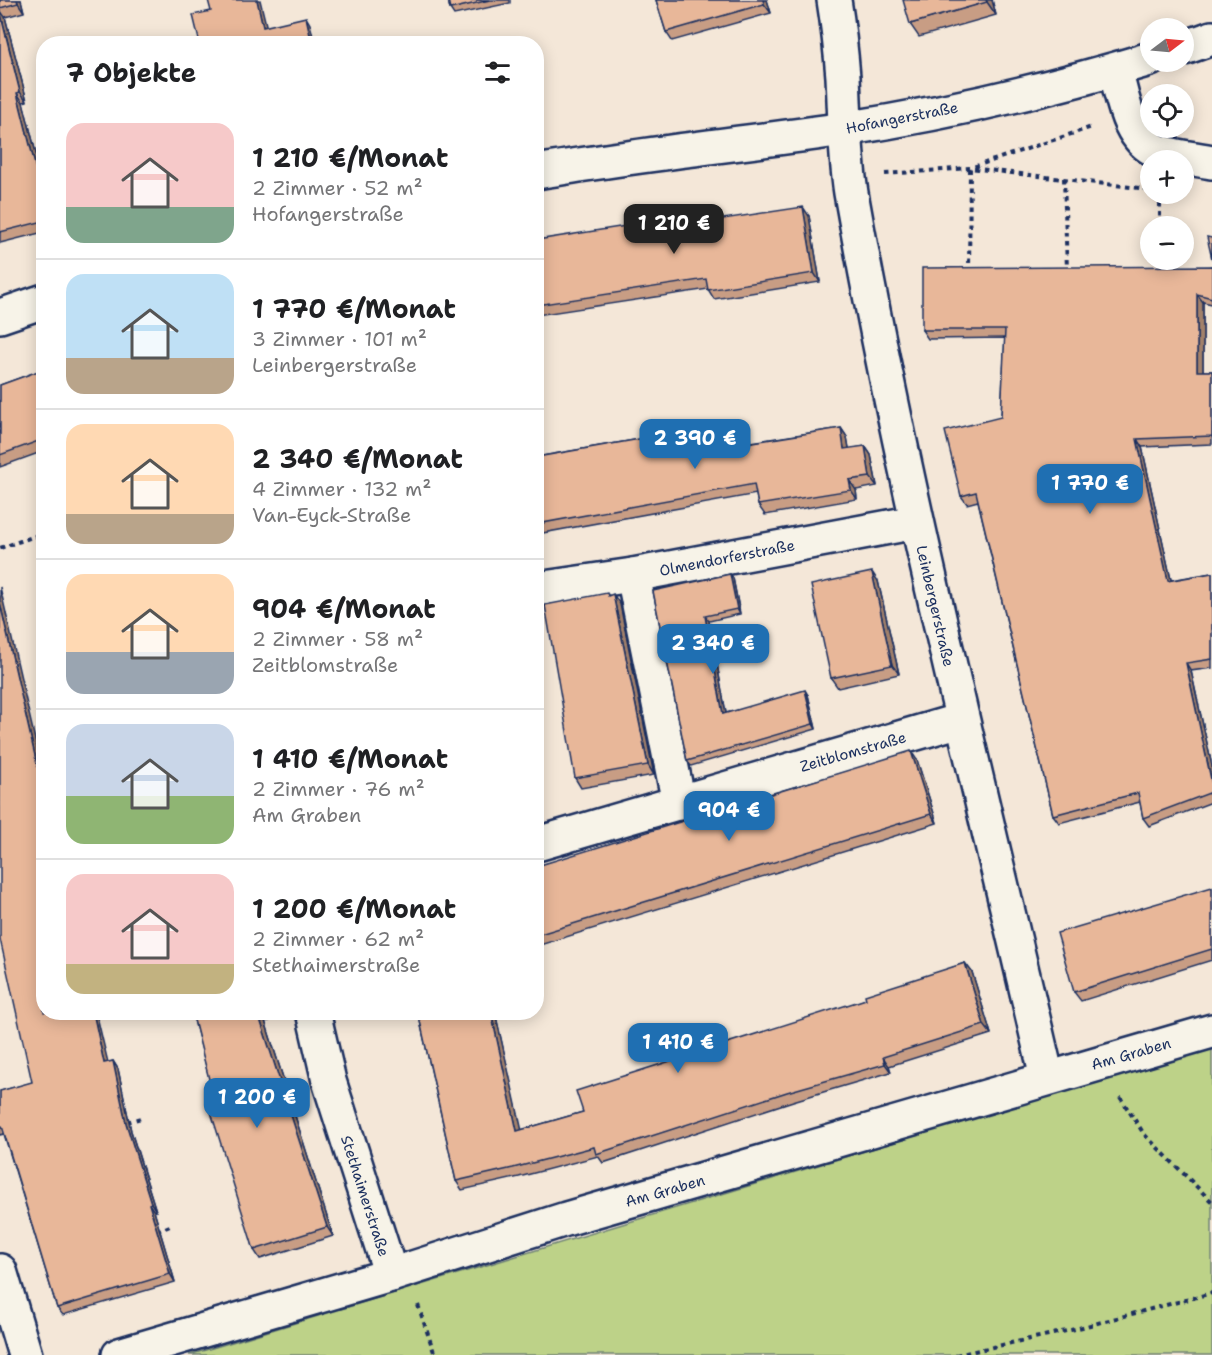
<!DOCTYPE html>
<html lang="de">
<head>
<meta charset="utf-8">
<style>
	:root { --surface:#fff; --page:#f2f2f2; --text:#202124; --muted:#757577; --line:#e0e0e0; --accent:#1f6fb2 }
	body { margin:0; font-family:"Shantell Sans",sans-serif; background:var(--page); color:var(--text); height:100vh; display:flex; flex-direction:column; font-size:22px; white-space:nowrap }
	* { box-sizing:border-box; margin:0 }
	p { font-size:20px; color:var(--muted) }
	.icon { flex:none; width:33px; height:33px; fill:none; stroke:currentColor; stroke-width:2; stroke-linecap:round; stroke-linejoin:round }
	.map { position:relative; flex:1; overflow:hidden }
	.sheet { position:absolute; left:36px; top:36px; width:508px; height:984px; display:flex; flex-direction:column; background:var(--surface); border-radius:24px; box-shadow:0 3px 15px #0003 }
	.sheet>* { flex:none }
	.needle { width:39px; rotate:74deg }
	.buttons { position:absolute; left:1140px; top:18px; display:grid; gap:12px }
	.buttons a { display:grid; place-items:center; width:54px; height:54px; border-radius:50%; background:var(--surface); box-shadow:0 3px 15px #0003; font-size:30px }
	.price { position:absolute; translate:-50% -51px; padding:0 14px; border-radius:12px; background:var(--accent); color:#fff; font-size:20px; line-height:39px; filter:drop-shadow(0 2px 3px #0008) }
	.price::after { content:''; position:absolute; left:50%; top:36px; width:18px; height:14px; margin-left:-9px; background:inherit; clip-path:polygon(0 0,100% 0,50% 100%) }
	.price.current { background:#222; color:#fff }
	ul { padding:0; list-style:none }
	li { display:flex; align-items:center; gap:18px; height:150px; padding:0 30px }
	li+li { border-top:2px solid var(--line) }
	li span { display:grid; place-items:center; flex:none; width:168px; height:120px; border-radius:18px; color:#555 }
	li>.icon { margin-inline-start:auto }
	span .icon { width:72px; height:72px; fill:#fffc; stroke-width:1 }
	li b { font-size:26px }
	h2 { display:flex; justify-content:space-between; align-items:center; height:72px; padding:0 30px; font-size:26px }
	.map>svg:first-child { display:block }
	.green { fill:#bdd288; stroke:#6c8073; stroke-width:1.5 }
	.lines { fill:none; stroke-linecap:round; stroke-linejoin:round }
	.minor-casing { stroke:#1b2f5e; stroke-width:38 }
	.path { stroke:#1b2f5e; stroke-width:4; stroke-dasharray:4.5 4.5; stroke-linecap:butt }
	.minor { stroke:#f7f3e8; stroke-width:33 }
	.wall { fill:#c89d84; stroke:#1b2f5e; stroke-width:1.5 }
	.shaded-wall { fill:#a2806b; stroke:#1b2f5e; stroke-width:1.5 }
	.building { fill:#e8b799; stroke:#1b2f5e; stroke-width:1.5 }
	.labels { text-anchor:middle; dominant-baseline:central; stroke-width:4.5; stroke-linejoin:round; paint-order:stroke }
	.street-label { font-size:15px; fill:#1b2f5e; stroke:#f7f3e8 }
</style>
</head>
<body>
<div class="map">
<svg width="1212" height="1355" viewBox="0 0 1212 1355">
	<rect width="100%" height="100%" fill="#f4e7d8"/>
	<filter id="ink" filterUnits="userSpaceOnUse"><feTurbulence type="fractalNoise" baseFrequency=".0167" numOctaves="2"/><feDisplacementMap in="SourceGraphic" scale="12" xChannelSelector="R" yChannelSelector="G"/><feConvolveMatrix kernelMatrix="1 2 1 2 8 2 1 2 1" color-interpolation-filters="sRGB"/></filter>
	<g filter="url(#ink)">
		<path class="green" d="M1212 1049V1355H189L1100 1080Z"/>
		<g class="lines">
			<defs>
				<g id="minor">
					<path d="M834 0C838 25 841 51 843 77 845 115 845 155 851 193 904 491 979 784 1047 1078"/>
					<path d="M1184 48 1212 38"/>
					<path d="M1115 70C1123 97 1127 138 1157 151 1170 156 1197 159 1212 162"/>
					<path d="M537 172C639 154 742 144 844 129 948 113 1050 89 1150 59"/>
					<path d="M0 316 44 301"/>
					<path d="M633 575 679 803"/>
					<path d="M537 589 633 575 916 522"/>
					<path d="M537 844 961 720"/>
					<path d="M313 1012 329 1081 391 1275"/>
					<path d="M0 1271 25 1355"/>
					<path d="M119 1355 391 1275 566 1219 1212 1031"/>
				</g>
			</defs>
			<use href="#minor" class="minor-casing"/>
			<g class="path">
				<path d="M885 174 970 168 1092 127"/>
				<path d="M1064 178 1067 270"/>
				<path d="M1160 194V226"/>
				<path d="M1160 260 1161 271"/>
				<path d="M969 272 970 168 1148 189"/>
				<path d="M0 548 44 533"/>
				<path d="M1120 1097 1144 1134 1212 1202"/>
				<path d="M127 1122 141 1118"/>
				<path d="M157 1231 170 1226"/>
				<path d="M418 1305 435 1355"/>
				<path d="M956 1355 1071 1330 1212 1293"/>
			</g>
			<use href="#minor" class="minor"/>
		</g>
		<g class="wall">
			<path d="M0 0H21L24 12 5 17 27 101 23 102 44 185V232L0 243Z"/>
			<path d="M448 0H510V3L454 15 450 9Z"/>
			<path d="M656 0H767L771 13 672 41 666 32Z"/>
			<path d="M992 0 996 15 919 37 910 24Z"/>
			<path d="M809 216 820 282 714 299 708 289 537 315V240L701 223Z"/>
			<path d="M1212 266V304L1203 302V371H1212V444L1142 447 1171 580 1212 573V668L1191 671 1212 766V802L1149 826 1143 818 1140 802 1059 823 1053 815 978 501 967 504 961 496 1001 417 1005 338 928 339 922 330Z"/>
			<path d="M44 369V451L0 467V385Z"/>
			<path d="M743 421 749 430 751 442 841 428 847 437 849 449 865 446 871 455 877 486 856 490 857 499 765 515 758 505 756 494 537 534V457Z"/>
			<path d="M730 574 733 578 740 614 709 621 726 713 808 695 816 729 691 766 687 761 653 591Z"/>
			<path d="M878 581 899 674 838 688 831 678Z"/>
			<path d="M609 595 620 604 654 775 581 788 575 778Z"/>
			<path d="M917 760 937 823 540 945 537 942V866Z"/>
			<path d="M1212 887V960L1081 1001 1074 992Z"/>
			<path d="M965 963 972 972 991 1034 889 1066 891 1072 793 1101 603 1163 598 1156 519 1177 462 1190 456 1181 418 1012H495L521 1130 583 1112 866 999Z"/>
			<path d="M192 1012H267L269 1021H265L333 1236 260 1259 254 1250Z"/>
			<path d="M113 1061 118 1069 131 1131 156 1211H154L175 1282 63 1315 57 1308 4 1134 0 1135V1091Z"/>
		</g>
		<g class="shaded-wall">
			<path d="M17 0H21L24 12 18 3Z"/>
			<path d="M257 0H260L268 33 263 27Z"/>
			<path d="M763 0H767L771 13 764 4Z"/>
			<path d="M986 0H992L996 15 987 2Z"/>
			<path d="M0 10 5 17 27 101 20 92Z"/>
			<path d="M306 17 310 24 315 44H312Z"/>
			<path d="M17 93 23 102 44 185V201Z"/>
			<path d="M803 207 809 216 820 282 814 273Z"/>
			<path d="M696 215 702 224 697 223Z"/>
			<path d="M1197 294 1203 302V379L1197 371Z"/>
			<path d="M743 421 749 430 753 452 747 443Z"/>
			<path d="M841 428 847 437 851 459 844 449Z"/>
			<path d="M1137 439 1142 447 1173 589 1168 581Z"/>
			<path d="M865 446 871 455 877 486 870 477Z"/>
			<path d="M849 480 856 490 857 499 851 490Z"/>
			<path d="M872 572 878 581 899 674 892 665Z"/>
			<path d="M730 574 733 578 740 614 737 609Z"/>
			<path d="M0 587 44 779V795L0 603Z"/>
			<path d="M613 594 620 604 654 775 648 765Z"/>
			<path d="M705 616 709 621 727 719 723 714Z"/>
			<path d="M1186 663 1191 671 1212 766V784Z"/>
			<path d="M805 690 808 695 816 729 813 724Z"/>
			<path d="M911 751 917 760 937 823 931 814Z"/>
			<path d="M965 963 972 972 991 1034 984 1025Z"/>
			<path d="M93 1012H96L110 1071 104 1063Z"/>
			<path d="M263 1012H267L269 1021Z"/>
			<path d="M491 1012H495L524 1140 517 1131Z"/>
			<path d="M258 1013 265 1021 333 1236 327 1227Z"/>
			<path d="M883 1057 889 1066 891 1072 885 1064Z"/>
			<path d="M113 1061 118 1069 131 1131 156 1211 151 1203 126 1123Z"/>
			<path d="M149 1204 154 1211 175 1282 170 1274Z"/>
		</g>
		<g class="building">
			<path d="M0 0H17L18 3 0 8Z"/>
			<path d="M208 0H257L263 27 306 17 312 44H200L193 15 211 11Z"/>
			<path d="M448 0H490L450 9Z"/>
			<path d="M656 0H763L764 4 666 32Z"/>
			<path d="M903 0H986L987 2 910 24Z"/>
			<path d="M0 12 20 92 17 93 44 201V221L0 232Z"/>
			<path d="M420 36 422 44H386Z"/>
			<path d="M803 207 814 273 708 290 706 279 537 305V240L696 215 697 223Z"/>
			<path d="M1207 237 1212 238V259Z"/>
			<path d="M1212 266V298L1197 294V371H1212V436L1137 439 1168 581 1212 573V659L1186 663 1212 784V792L1143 818 1138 793 1053 815 976 492 961 496 945 431 1001 417 1005 330H922V268Z"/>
			<path d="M44 369V439L0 455V385Z"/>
			<path d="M743 421 747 443 841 428 844 449 865 446 870 477 849 480 851 490 758 505 754 484 537 524V457Z"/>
			<path d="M872 572 892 665 831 678 811 585Z"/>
			<path d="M730 574 737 609 705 616 723 714 805 690 813 724 687 761 653 591Z"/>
			<path d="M607 593 608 596 613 594 648 765 575 778 545 605Z"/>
			<path d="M0 603 44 795V1012H93L104 1063 113 1061 126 1123 151 1203 149 1204 170 1274 57 1308 2 1126H0V1091L32 1082 0 939Z"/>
			<path d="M911 751 931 814 537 935V866Z"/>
			<path d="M1212 887V949L1074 992 1057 933Z"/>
			<path d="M965 963 984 1025 883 1057 885 1064 787 1092 596 1154 594 1147 513 1168 456 1181 418 1012H491L517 1131 583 1112 576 1091 866 999 865 995Z"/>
			<path d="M192 1012H259L258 1013 327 1227 254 1250 205 1093 212 1091Z"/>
		</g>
	</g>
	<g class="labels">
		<g class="street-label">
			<text transform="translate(902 118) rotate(-11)">Hofangerstraße</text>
			<text transform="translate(727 558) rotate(-11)">Olmendorferstraße</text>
			<text transform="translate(935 606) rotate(77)">Leinbergerstraße</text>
			<text transform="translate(853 752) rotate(-16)">Zeitblomstraße</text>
			<text transform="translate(1131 1054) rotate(-16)">Am Graben</text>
			<text transform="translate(665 1191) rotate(-16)">Am Graben</text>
			<text transform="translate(365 1196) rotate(72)">Stethaimerstraße</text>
		</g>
	</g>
</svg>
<div class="buttons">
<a><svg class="needle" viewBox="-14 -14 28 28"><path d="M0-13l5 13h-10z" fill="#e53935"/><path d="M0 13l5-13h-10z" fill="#757577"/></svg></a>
<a><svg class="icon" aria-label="locate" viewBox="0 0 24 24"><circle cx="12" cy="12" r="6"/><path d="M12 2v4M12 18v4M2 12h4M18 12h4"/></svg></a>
<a>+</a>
<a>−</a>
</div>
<b class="price current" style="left:674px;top:255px">1 210 €</b>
<b class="price" style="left:695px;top:470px">2 390 €</b>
<b class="price" style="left:1090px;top:515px">1 770 €</b>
<b class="price" style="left:713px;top:675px">2 340 €</b>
<b class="price" style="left:729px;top:842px">904 €</b>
<b class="price" style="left:678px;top:1074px">1 410 €</b>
<b class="price" style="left:257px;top:1129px">1 200 €</b>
<section class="sheet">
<h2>7 Objekte<svg class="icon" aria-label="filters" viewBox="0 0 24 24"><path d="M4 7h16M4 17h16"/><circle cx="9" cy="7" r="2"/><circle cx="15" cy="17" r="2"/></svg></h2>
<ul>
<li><span style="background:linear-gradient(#f6c9c9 70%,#7fa58c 0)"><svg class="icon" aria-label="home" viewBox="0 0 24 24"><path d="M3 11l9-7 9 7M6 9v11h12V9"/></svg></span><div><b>1 210 €/Monat</b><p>2 Zimmer · 52 m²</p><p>Hofangerstraße</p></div></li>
<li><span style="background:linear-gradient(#bfe0f5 70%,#b9a48a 0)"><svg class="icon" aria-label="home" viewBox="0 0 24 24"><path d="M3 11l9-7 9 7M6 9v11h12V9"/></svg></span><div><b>1 770 €/Monat</b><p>3 Zimmer · 101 m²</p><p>Leinbergerstraße</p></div></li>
<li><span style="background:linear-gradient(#ffd9b3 75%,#b9a48a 0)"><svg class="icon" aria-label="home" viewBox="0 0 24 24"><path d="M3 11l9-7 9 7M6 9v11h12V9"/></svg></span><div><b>2 340 €/Monat</b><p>4 Zimmer · 132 m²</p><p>Van-Eyck-Straße</p></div></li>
<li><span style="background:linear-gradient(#ffd9b3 65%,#9aa5b1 0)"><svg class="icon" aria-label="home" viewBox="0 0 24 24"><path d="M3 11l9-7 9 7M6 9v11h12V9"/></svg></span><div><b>904 €/Monat</b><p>2 Zimmer · 58 m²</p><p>Zeitblomstraße</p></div></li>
<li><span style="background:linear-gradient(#c9d6e8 60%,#8fb573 0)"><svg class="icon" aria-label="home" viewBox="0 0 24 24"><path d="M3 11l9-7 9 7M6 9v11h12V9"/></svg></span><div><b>1 410 €/Monat</b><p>2 Zimmer · 76 m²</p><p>Am Graben</p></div></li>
<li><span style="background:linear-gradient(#f6c9c9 75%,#c2b280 0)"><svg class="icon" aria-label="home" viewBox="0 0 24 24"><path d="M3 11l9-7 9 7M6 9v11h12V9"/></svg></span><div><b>1 200 €/Monat</b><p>2 Zimmer · 62 m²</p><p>Stethaimerstraße</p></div></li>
</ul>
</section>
</div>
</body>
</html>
